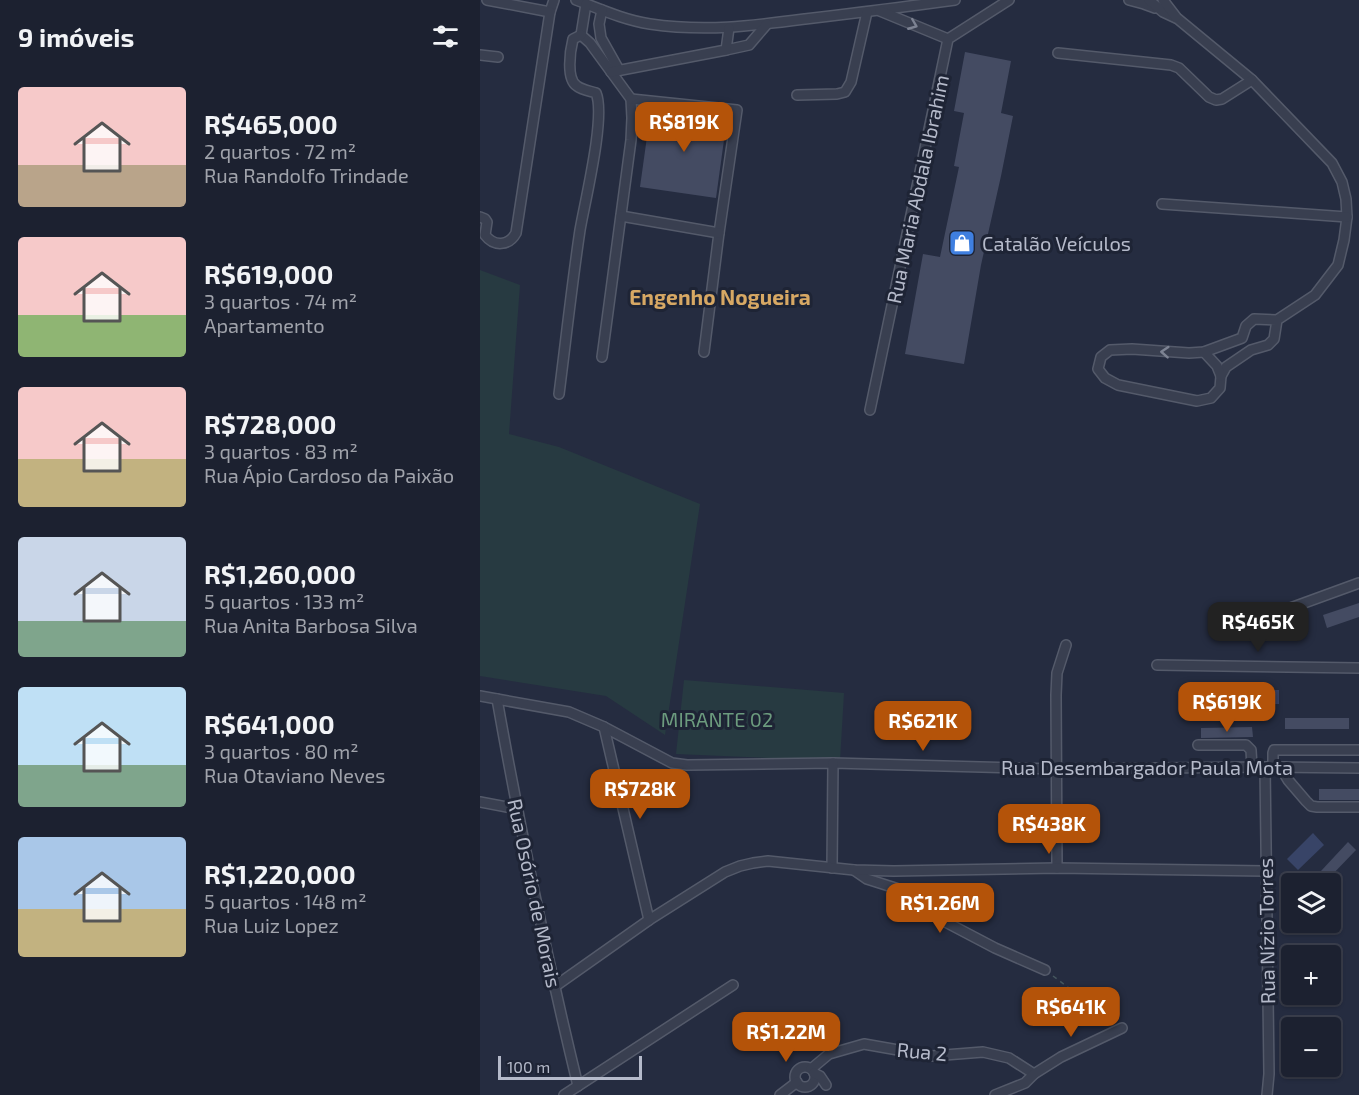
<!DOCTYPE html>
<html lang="pt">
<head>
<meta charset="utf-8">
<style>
	:root { --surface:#1c2130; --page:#252938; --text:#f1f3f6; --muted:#a0a3ab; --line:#3a3e4c; --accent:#b45309 }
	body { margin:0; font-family:"Exo 2",sans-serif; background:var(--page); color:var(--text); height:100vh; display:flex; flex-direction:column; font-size:22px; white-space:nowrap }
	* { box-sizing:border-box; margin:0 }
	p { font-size:20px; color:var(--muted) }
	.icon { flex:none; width:33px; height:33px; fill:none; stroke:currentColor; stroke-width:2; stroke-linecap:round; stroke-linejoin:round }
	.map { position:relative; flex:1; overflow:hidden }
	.details { display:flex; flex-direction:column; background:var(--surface); width:480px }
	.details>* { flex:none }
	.tools { position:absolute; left:801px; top:873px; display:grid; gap:12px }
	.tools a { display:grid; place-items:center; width:60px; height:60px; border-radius:6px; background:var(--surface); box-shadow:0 2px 4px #0004,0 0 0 2px var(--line); font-size:30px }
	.scale { position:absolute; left:18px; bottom:15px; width:144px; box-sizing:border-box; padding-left:6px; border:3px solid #b5baca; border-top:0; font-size:16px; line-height:21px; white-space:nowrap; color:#b5baca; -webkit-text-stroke:4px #1e2435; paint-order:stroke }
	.price { position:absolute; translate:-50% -51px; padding:0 14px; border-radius:12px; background:var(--accent); color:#fff; font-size:20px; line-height:39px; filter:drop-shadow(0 2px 3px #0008) }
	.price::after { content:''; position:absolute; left:50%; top:36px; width:18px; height:14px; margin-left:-9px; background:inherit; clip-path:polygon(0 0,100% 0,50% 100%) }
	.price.on { background:#222; color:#fff }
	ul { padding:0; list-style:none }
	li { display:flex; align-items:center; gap:18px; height:150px; padding:0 18px }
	li span { display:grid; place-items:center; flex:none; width:168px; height:120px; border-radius:6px; color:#555 }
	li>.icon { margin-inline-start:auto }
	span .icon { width:72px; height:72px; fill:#fffc; stroke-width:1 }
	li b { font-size:26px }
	h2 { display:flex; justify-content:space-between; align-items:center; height:72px; padding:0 18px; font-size:26px }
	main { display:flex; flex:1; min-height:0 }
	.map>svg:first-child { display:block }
	.green { fill:#273a41 }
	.water { fill:#384467 }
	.building { fill:#444b62 }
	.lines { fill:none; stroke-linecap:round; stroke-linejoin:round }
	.minor-casing { stroke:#545a6a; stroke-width:12 }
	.path { stroke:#45575e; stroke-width:1.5; stroke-dasharray:4.5 4.5; stroke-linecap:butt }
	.minor { stroke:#393f50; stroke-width:9 }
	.oneway { stroke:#7d8393 }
	.labels { text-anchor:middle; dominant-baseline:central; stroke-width:6; stroke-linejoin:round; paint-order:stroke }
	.street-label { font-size:20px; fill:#b5baca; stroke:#1e2435 }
	.poi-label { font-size:20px; fill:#b5baca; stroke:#1e2435; text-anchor:start }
	.park-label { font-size:20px; fill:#6c9b7e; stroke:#1e2435 }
	.neighbourhood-label { font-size:21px; font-weight:bold; fill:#d7a864; stroke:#1e2435 }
</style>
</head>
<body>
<main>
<section class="details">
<h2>9 imóveis<svg class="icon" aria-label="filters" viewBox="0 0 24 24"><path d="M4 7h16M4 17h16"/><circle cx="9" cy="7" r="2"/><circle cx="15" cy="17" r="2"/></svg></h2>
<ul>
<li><span style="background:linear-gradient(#f6c9c9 65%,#b9a48a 0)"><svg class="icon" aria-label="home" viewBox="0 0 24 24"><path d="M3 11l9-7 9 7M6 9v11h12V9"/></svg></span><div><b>R$465,000</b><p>2 quartos · 72 m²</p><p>Rua Randolfo Trindade</p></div></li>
<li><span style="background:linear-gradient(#f6c9c9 65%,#8fb573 0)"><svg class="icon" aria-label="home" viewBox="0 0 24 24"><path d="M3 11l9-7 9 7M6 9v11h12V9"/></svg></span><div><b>R$619,000</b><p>3 quartos · 74 m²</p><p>Apartamento</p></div></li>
<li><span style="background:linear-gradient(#f6c9c9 60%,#c2b280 0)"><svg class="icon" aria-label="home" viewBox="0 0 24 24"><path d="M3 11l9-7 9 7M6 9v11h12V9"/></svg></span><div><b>R$728,000</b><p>3 quartos · 83 m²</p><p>Rua Ápio Cardoso da Paixão</p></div></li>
<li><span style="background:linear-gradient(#c9d6e8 70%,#7fa58c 0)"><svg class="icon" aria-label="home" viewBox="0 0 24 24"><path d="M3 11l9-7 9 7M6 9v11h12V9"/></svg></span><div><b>R$1,260,000</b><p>5 quartos · 133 m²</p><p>Rua Anita Barbosa Silva</p></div></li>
<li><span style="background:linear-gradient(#bfe0f5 65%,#7fa58c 0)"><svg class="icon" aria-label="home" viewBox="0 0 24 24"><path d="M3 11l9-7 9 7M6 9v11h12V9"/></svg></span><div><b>R$641,000</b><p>3 quartos · 80 m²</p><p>Rua Otaviano Neves</p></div></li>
<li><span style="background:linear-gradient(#a9c7e8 60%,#c2b280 0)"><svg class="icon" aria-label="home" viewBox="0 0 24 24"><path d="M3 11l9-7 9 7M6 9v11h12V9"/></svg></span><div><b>R$1,220,000</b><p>5 quartos · 148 m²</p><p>Rua Luiz Lopez</p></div></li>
</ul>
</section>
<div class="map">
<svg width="879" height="1095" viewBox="0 0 879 1095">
	<rect width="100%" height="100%" fill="#252c40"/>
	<g class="green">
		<path d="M0 270 40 285 29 434 79 447 220 504 185 735 126 696 0 676Z"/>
		<path d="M204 680 364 693 360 761 196 754Z"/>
	</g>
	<g class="water">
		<path d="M764 690H799V704H763Z"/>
		<path d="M833 833 844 845 818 870 807 859Z"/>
	</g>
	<g class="building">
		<path d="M485 52 531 61 521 113 533 116 521 176 501 265 484 364 425 354 443 254 460 257 479 167 474 166 484 113 474 111Z"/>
		<path d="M171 108 247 118 236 198 160 187Z"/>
		<path d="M879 603V617L847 628 843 615Z"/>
		<rect x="805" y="718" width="64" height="11"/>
		<path d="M772 727 773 737 721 738V728Z"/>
		<rect x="839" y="789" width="40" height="11"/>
		<path d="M868 842 876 850 849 878 841 871Z"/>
	</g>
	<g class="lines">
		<defs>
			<g id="minor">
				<path d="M96 0C120 9 144 20 170 24 225 32 271 26 325 19 375 13 425 7 475 0"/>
				<path d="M649 0 664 4 675 8"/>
				<path d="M669 0 683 12 698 19 772 80 852 163 862 182 866 199 867 217 864 240 858 265 835 295 797 320 774 319 766 326 762 338 724 352 709 353 652 349 630 350 621 357 618 369 625 378 638 385 717 401 731 398 740 388 741 376 746 367 771 350 788 345 794 339 797 320"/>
				<path d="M683 0 696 17"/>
				<path d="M106 4 101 35 110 43 151 99 152 118 151 140 122 357"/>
				<path d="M122 10 119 24 121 38 139 70"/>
				<path d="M400 11 468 39"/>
				<path d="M70 12 74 0"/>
				<path d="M246 50 269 45 287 24"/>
				<path d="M578 53 691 65 699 68 729 97 736 100 742 99 772 80"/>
				<path d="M0 55 18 57"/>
				<path d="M131 72 246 50 249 28"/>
				<path d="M317 95 357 94 365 92 371 82 387 12"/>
				<path d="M151 99 257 110 239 233 224 352"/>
				<path d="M682 204 867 217"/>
				<path d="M141 216 239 233"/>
				<path d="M0 217 5 219 7 222 5 235C14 247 29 246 36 233L70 12 7 0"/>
				<path d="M724 352 737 366 741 376"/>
				<path d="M79 394C86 339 92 284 100 230 105 201 126 116 116 93 110 91 102 90 97 86 86 79 90 51 93 39L101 35"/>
				<path d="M390 410 468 39 529 0"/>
				<path d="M783 618 879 583"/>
				<path d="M677 665 879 668"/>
				<path d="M0 696 89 712 124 727 192 763 207 765 353 763 576 769 785 767 879 768"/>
				<path d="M17 699C40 829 67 958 98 1086"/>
				<path d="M124 727 169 920"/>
				<path d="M718 745H766L771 750 772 767"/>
				<path d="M785 767 789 1074 787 1095"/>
				<path d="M793 767V753L794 750H879"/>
				<path d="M805 767V775L808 780 826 801 831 806 837 807H879"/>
				<path d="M0 802 37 809"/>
				<path d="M352 868 353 763"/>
				<path d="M577 868 576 695 577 673 586 645"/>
				<path d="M374 870 387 879 431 893 456 917 515 948 565 970"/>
				<path d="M74 987 169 920 245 872 260 866 273 863 288 861 374 870 414 871 577 868 785 871"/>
				<circle cx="325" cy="1077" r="10"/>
				<path d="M331 1069 349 1054 384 1044 452 1056 503 1052 529 1058 554 1074"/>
				<path d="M334 1073 340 1076 346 1085"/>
				<path d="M84 1095 253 985"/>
				<path d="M300 1095 317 1082"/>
				<path d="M515 1095 545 1083 554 1074 581 1057 642 1028"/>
			</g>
		</defs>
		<use href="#minor" class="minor-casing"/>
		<path class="path" d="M573 976 634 1022"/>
		<use href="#minor" class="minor"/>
	</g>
	<defs><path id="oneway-chevron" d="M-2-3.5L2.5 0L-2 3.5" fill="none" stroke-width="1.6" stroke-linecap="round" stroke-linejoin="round" transform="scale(1.5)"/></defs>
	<g class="oneway">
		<use href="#oneway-chevron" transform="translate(433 25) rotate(22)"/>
		<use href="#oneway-chevron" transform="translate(685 352) rotate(-176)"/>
	</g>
	<defs>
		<symbol id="shop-square" viewBox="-11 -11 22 22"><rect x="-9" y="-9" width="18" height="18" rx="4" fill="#3f7fe0" stroke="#1e2435"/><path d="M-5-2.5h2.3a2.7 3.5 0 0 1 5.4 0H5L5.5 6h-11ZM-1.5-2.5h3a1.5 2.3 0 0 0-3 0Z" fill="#fff"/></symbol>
	</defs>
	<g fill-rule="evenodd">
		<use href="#shop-square" x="467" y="228" width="30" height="30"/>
	</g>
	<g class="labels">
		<g class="street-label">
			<text transform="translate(437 189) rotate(-78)">Rua Maria Abdala Ibrahim</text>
			<text x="667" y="767">Rua Desembargador Paula Mota</text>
			<text transform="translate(55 893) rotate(78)">Rua Osório de Morais</text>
			<text transform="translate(786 931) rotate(-91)">Rua Nízio Torres</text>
			<text transform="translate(442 1051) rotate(5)">Rua 2</text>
		</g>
		<g class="poi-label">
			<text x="502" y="243">Catalão Veículos</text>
		</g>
		<g class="park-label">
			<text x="237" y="719">MIRANTE 02</text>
		</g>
		<g class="neighbourhood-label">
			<text x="240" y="296">Engenho Nogueira</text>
		</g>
	</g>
</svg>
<div class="tools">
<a><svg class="icon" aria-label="layers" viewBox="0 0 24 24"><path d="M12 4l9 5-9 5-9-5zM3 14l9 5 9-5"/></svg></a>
<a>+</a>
<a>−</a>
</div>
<div class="scale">100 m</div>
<b class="price" style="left:204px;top:153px">R$819K</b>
<b class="price on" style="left:778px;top:653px">R$465K</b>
<b class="price" style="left:747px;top:733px">R$619K</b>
<b class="price" style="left:443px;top:752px">R$621K</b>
<b class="price" style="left:160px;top:820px">R$728K</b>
<b class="price" style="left:569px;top:855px">R$438K</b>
<b class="price" style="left:460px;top:934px">R$1.26M</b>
<b class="price" style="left:591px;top:1038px">R$641K</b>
<b class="price" style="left:306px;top:1063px">R$1.22M</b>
</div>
</main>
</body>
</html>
